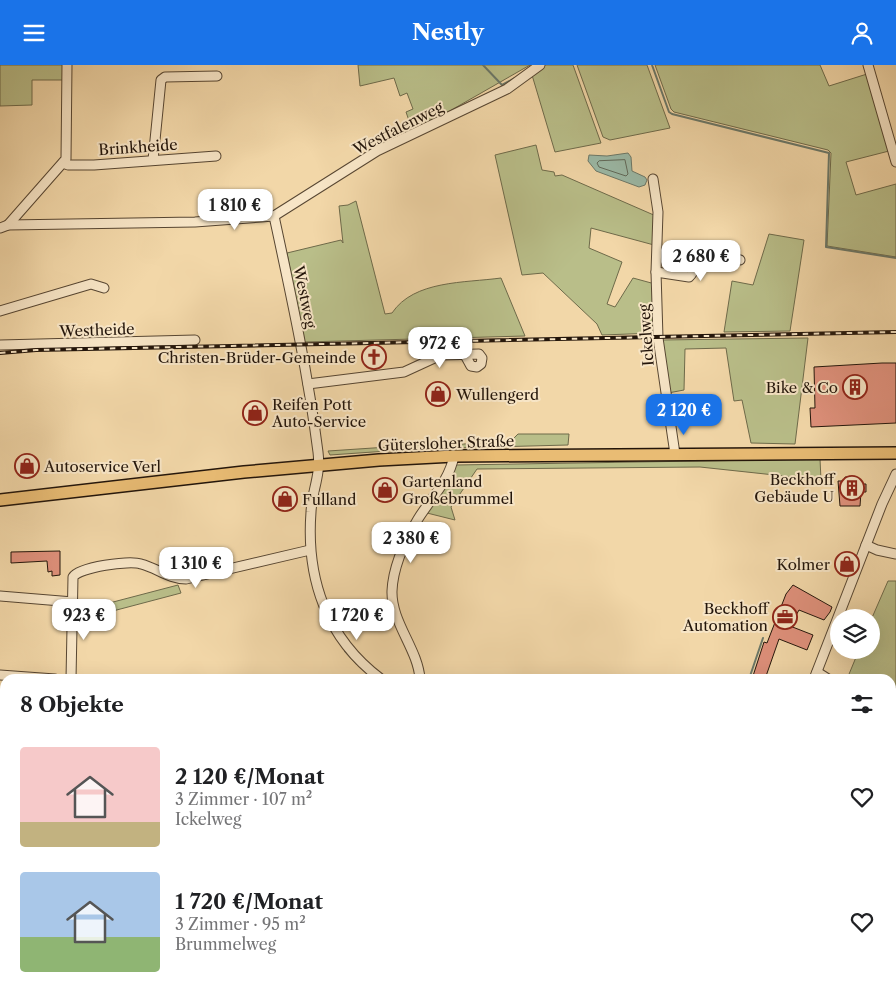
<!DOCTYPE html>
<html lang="de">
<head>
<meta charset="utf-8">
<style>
	:root { --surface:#fff; --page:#f6f6f6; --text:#202124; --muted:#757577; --accent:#1a73e8 }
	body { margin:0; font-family:"Libre Caslon Text",serif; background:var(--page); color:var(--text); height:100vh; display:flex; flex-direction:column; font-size:19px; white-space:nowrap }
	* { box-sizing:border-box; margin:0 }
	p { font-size:16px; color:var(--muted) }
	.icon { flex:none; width:28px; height:28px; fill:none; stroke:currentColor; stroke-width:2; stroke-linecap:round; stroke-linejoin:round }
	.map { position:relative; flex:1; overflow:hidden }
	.panel { position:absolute; left:0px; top:609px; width:896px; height:321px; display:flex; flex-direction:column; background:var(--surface); border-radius:15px 15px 0 0; box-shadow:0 5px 20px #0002 }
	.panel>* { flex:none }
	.tools { position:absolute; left:830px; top:544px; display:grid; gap:10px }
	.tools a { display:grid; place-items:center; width:50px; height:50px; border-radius:50%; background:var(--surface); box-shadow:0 5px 20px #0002; font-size:25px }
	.price { position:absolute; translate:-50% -42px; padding:0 11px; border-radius:10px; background:#fff; color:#222; font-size:16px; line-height:32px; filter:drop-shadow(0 1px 2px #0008) }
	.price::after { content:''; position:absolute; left:50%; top:30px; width:15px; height:11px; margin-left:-8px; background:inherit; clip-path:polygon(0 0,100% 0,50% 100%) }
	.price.on { background:var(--accent); color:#fff }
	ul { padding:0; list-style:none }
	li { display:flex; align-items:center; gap:15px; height:125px; padding:0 20px }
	li span { display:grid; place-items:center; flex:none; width:140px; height:100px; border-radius:5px; color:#555 }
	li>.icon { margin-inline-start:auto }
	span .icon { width:60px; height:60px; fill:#fffc; stroke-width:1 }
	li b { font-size:21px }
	h2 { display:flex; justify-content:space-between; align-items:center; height:60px; padding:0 20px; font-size:21px }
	header { display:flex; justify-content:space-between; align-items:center; height:65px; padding:0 20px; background:var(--accent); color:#fff; font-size:22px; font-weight:800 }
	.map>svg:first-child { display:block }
	.green { fill:#b9be89; stroke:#6e6a4a }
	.water { fill:#9bbaa8; stroke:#6b7869 }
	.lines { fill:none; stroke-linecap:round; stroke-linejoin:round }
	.shore { stroke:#5f6859; stroke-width:1 }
	.stream { stroke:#6b7869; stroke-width:2 }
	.building { fill:#df907b; stroke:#23150a }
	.minor-casing { stroke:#574632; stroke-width:11 }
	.major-casing { stroke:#23150a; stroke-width:14 }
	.minor { stroke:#f7e5c6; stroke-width:9 }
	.major { stroke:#e9bc74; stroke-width:11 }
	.rail-casing { stroke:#23150a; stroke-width:4 }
	.rail { stroke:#f7e5c6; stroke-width:2; stroke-dasharray:5.5; stroke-linecap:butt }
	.labels { text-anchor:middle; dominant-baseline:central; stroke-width:4; stroke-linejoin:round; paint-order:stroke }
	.street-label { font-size:15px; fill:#23150a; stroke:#f7e5c6 }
	.poi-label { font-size:15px; fill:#23150a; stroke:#f7e5c6; text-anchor:end }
</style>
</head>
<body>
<header><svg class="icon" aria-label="menu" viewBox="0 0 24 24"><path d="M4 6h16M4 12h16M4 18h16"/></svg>Nestly<svg class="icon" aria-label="person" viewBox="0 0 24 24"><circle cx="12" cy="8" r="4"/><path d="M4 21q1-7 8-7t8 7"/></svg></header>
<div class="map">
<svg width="896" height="929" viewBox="0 0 896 929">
	<rect width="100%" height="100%" fill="#f2d7a8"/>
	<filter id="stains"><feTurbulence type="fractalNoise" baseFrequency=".004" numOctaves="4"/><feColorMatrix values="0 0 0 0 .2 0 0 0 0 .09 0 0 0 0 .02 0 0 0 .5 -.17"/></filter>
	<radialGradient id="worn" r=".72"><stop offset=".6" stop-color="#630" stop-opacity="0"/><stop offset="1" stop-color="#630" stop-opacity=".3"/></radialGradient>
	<g class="green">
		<path d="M0 0H64V15H32V40L0 41Z"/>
		<path d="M358 0H530L413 67 406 47 413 44 407 28 400 31 394 13 360 21Z"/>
		<path d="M545 0H573L601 78 555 87 532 10Z"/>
		<path d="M577 0H647L670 63 610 75 603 72Z"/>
		<path d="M655 0H820L829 21 867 9 889 86 846 97 856 130 896 119V192L827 181 831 88 828 85 674 47 671 44Z"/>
		<path d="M536 80 542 105 554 107 555 111 562 110 656 151 654 180 591 163 589 183 622 197 607 239 615 242 633 213 655 219 656 268 602 270 597 259 543 208 522 210 495 90Z"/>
		<path d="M356 136 385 249 392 248C414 215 465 218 501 213L525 271 304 277 287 188 341 175 343 178 339 141 348 140Z"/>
		<path d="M769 169 804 175 790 266 724 267 732 216 753 220Z"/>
		<path d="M808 273 795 379 751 378 742 335 734 336 726 283 685 284 684 325 668 328 661 275Z"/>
		<path d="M518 369H569L568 380 416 384 330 390 328 386 418 380 509 378Z"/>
		<path d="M820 394 821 415 700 402 477 404 451 442 455 455 427 448 456 400Z"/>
		<path d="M888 516H896V623L891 620V614H847L859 585H871V555Z"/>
		<path d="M178 520 181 528 75 556V547Z"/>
	</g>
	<path class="water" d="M628 88 631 92 632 106 645 112 647 115 645 120 639 122 596 106 588 96 589 90 607 91Z"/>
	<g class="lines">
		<path class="shore" d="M625 95 628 109 626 111 599 102 597 98 599 96Z"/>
		<g class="stream">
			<path d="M483 0 502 20 515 13"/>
			<path d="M652 0 669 47 672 49 829 88 826 182 896 193"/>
			<path d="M345 586 357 599"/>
			<path d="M749 614 763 573"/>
			<path d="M891 862 896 863"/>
			<path d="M516 925 518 929"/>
			<path d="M657 929V925"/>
			<path d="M804 929V925"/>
		</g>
	</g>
	<g class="building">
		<path d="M882 298H896V358L811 362 810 343H815L814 302Z"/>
		<path d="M845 412H850V419H866V427H861L860 441H840L838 416H844Z"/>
		<path d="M60 486V510L52 511V506L48 507 47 496 11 498V487Z"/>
		<path d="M793 520 832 542 830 547 824 555 799 545 790 561 813 570 807 585 779 574 765 614H752L764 577 767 578 786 529Z"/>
	</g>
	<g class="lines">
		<defs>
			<g id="minor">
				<path d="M868 0 896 97"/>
				<path d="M153 95 161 15 165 12 217 11"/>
				<path d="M63 98 68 100H94L216 91"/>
				<path d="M653 114 658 147 656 207 658 273 675 389"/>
				<path d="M274 151C291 230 308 308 318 387 321 411 312 425 311 447 306 513 326 573 381 614"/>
				<path d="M8 160 66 94 67 0"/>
				<path d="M0 163 8 160 195 157 274 151 377 86 507 24 540 0"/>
				<path d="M656 207 689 212C697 205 696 194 702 187L740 195"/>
				<path d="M0 246 91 219 104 223"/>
				<path d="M0 280 195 275"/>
				<path d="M308 319 404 307 441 290 479 289 482 293 481 299 477 302 471 301 465 290"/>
				<path d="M866 480 877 485 896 489"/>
				<path d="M0 531 73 537"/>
				<path d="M817 607 828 614"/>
				<path d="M0 610 55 614"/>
				<path d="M71 614 73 512C79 502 130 495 141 499 157 503 169 514 186 514L310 485"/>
				<path d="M420 614C418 584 391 557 392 526 393 502 406 474 418 454 431 433 449 416 454 391"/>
				<path d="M814 614 882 439 896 409"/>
				<path d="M891 653 896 656"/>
				<path d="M0 661H5"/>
				<path d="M0 728 5 727"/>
				<path d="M278 925 280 929"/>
				<path d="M509 925 511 929"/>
				<path d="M26 929V925"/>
			</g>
			<path id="major" d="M0 435 244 407 379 395 454 391 896 388"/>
		</defs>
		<use href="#minor" class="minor-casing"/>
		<use href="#major" class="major-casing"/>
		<use href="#minor" class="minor"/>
		<use href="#major" class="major"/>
		<defs>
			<path id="rail" d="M0 288 36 285 896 267"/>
		</defs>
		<use href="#rail" class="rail-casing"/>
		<use href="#rail" class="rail"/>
	</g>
	<defs>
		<symbol id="church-ring" viewBox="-11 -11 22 22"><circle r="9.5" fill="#f7e5c6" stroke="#8f2418" stroke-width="1.5"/><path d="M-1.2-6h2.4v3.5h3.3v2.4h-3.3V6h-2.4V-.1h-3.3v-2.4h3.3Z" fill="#8f2418"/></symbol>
		<symbol id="building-ring" viewBox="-11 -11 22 22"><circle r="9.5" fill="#f7e5c6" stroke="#8f2418" stroke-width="1.5"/><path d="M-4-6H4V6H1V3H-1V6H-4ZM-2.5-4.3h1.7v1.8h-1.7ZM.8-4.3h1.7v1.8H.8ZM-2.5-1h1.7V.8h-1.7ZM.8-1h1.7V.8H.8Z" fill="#8f2418"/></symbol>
		<symbol id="shop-ring" viewBox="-11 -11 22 22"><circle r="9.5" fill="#f7e5c6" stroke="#8f2418" stroke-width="1.5"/><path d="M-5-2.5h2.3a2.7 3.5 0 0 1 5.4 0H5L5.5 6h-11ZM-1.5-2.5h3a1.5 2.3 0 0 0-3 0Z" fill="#8f2418"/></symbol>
		<symbol id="office-ring" viewBox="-11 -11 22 22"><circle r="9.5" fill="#f7e5c6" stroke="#8f2418" stroke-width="1.5"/><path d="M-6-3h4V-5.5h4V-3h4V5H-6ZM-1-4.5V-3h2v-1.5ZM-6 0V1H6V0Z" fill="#8f2418"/></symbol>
	</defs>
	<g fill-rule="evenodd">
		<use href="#church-ring" x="360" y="278" width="28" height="28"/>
		<use href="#building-ring" x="841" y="308" width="28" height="28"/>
		<use href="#shop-ring" x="424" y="315" width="28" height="28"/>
		<use href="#shop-ring" x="241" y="334" width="28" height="28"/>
		<use href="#shop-ring" x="13" y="387" width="28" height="28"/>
		<use href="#building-ring" x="838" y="409" width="28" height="28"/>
		<use href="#shop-ring" x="371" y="411" width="28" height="28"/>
		<use href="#shop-ring" x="271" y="420" width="28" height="28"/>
		<use href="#shop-ring" x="833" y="485" width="28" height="28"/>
		<use href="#office-ring" x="771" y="538" width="28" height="28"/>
	</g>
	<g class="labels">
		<g class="street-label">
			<text transform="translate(398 63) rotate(-27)">Westfalenweg</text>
			<text transform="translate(138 82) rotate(-4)">Brinkheide</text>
			<text transform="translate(305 232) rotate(78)">Westweg</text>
			<text transform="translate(97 265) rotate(-2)">Westheide</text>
			<text transform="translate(646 270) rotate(-94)">Ickelweg</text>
			<text transform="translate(446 378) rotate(-2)">Gütersloher Straße</text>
		</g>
		<g class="poi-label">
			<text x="356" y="292">Christen-Brüder-Gemeinde</text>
			<text x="838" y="322">Bike &amp; Co</text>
			<text x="456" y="329" text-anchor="start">Wullengerd</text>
			<text x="272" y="339" text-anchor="start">Reifen Pott<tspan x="272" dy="17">Auto-Service</tspan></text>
			<text x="44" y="401" text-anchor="start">Autoservice Verl</text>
			<text x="834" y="414">Beckhoff<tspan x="834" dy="17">Gebäude U</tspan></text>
			<text x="402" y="416" text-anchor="start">Gartenland<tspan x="402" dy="17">Großebrummel</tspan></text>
			<text x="302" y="434" text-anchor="start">Fulland</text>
			<text x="830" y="499">Kolmer</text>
			<text x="768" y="543">Beckhoff<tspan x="768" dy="17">Automation</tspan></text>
		</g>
	</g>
	<rect width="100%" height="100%" filter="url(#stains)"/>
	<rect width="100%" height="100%" fill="url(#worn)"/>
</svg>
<div class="tools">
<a><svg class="icon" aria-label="layers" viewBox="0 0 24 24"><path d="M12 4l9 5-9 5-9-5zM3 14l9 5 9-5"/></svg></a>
</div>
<b class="price" style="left:235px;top:166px">1 810 €</b>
<b class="price" style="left:701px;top:217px">2 680 €</b>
<b class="price" style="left:440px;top:304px">972 €</b>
<b class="price on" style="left:684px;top:371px">2 120 €</b>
<b class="price" style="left:411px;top:499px">2 380 €</b>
<b class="price" style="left:196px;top:524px">1 310 €</b>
<b class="price" style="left:84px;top:576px">923 €</b>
<b class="price" style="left:357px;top:576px">1 720 €</b>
<section class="panel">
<h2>8 Objekte<svg class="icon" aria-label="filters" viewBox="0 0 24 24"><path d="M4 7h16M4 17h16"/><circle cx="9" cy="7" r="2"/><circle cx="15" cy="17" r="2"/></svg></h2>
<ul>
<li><span style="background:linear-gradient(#f6c9c9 75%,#c2b280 0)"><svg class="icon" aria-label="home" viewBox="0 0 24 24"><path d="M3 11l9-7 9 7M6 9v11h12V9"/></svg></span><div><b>2 120 €/Monat</b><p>3 Zimmer · 107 m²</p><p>Ickelweg</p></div><svg class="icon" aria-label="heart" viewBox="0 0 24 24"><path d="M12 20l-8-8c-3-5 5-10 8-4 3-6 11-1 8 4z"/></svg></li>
<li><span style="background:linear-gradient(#a9c7e8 65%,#8fb573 0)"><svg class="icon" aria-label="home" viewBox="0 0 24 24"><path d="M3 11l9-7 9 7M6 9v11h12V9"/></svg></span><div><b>1 720 €/Monat</b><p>3 Zimmer · 95 m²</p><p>Brummelweg</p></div><svg class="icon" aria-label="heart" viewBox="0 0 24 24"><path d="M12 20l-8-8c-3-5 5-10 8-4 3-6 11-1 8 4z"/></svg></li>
</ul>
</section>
</div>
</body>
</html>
